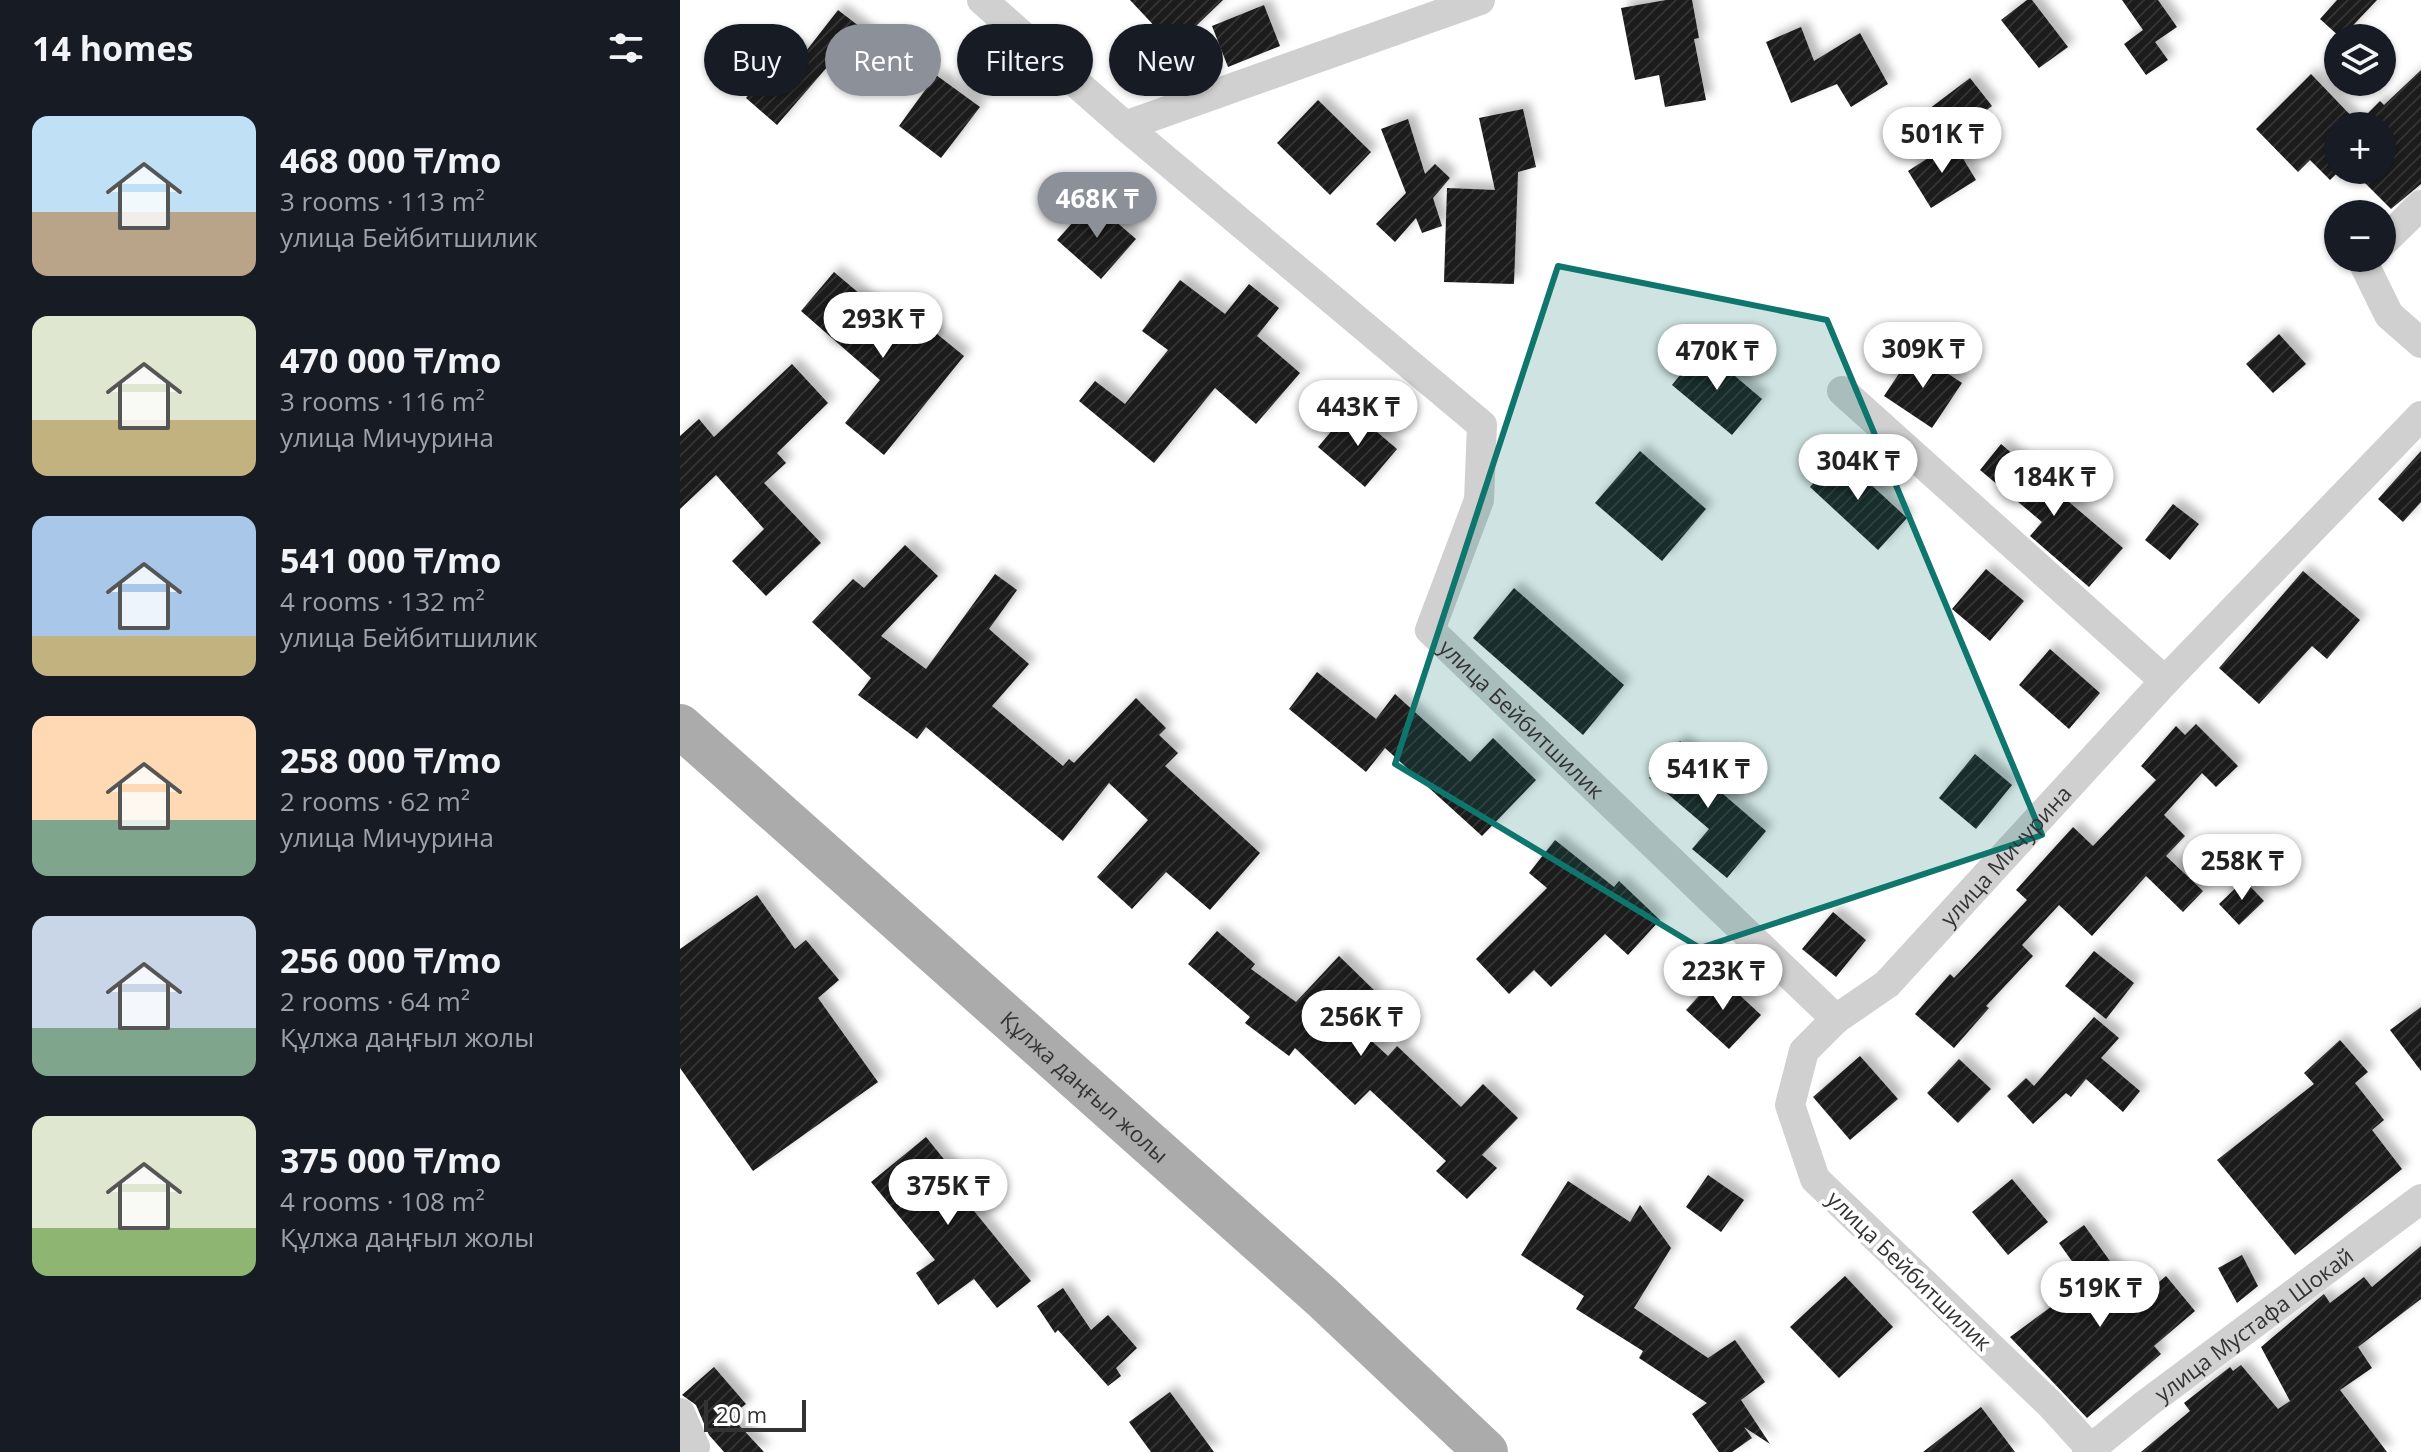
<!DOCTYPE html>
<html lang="en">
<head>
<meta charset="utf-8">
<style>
	:root { --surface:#171b24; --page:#20242c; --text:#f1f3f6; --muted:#9ea1a6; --accent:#8c9099 }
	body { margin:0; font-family:"Open Sans",sans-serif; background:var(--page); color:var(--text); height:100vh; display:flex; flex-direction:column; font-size:30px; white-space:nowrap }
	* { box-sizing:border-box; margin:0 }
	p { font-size:26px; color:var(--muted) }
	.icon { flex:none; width:44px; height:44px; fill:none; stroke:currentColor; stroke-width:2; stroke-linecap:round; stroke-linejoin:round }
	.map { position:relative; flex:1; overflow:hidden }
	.sheet { display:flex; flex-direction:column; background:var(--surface); width:680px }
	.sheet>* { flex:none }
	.banner { position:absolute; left:24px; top:24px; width:760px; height:72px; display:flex; gap:16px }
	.controls { position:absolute; left:1644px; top:24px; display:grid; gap:16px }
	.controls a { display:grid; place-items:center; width:72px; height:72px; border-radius:50%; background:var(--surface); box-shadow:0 2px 6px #0004; font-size:40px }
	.scale { position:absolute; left:24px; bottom:20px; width:102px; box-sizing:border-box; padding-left:8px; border:4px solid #333; border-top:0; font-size:22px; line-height:28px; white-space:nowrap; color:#333; -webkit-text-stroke:6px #fff; paint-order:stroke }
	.price { position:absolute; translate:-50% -68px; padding:0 18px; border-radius:28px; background:#fff; color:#222; font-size:26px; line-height:52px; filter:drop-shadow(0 2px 4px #0008) }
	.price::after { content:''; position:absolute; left:50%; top:48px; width:24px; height:18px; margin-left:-12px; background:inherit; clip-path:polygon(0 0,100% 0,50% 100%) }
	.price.selected { background:var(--accent); color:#fff }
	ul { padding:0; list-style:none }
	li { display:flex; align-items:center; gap:24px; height:200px; padding:0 32px }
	li span { display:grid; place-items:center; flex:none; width:224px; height:160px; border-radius:16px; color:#555 }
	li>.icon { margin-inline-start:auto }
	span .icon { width:96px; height:96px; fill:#fffc; stroke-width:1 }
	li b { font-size:34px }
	h2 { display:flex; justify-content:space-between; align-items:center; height:96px; padding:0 32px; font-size:34px }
	.pill { padding:0 28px; border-radius:36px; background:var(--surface); box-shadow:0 2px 6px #0004; font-size:28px; line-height:72px }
	.pill.selected { background:var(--accent); color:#fff }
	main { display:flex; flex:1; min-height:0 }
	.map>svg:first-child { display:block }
	.building { fill:url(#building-hatch); filter:url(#shadow) }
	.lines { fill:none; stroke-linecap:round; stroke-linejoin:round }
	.street { stroke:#d0d0d0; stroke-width:30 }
	.primary { stroke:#ababab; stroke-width:44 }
	.marked { fill:#0f766e; fill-opacity:0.2; stroke:#0f766e; stroke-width:6; stroke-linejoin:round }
	.labels { text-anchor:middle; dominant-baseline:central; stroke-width:8; stroke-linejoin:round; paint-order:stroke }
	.street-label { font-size:22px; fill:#333; stroke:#fff }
</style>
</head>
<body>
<main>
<section class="sheet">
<h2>14 homes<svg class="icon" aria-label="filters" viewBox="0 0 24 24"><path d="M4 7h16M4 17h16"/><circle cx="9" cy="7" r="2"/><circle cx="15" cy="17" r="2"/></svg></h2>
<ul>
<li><span style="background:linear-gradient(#bfe0f5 60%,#b9a48a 0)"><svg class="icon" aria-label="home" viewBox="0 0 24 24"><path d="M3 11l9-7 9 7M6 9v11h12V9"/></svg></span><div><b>468 000 ₸/mo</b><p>3 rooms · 113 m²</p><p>улица Бейбитшилик</p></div></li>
<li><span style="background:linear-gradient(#dfe7d0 65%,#c2b280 0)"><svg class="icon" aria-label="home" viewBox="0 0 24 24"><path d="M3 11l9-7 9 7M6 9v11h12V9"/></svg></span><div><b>470 000 ₸/mo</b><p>3 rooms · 116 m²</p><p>улица Мичурина</p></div></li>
<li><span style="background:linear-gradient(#a9c7e8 75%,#c2b280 0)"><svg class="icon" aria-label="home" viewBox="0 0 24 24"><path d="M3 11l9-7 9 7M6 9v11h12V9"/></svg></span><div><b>541 000 ₸/mo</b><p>4 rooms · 132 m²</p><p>улица Бейбитшилик</p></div></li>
<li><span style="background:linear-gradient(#ffd9b3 65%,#7fa58c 0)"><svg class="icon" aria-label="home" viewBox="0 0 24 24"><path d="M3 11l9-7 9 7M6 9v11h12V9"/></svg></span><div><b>258 000 ₸/mo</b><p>2 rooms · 62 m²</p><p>улица Мичурина</p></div></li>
<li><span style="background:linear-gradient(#c9d6e8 70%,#7fa58c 0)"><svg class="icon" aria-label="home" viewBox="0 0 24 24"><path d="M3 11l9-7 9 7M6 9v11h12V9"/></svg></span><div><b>256 000 ₸/mo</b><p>2 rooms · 64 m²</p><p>Құлжа даңғыл жолы</p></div></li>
<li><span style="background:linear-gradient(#dfe7d0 70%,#8fb573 0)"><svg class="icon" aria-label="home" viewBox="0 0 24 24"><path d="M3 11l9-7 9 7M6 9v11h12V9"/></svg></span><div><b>375 000 ₸/mo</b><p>4 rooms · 108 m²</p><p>Құлжа даңғыл жолы</p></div></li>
</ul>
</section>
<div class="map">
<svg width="1741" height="1452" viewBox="0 0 1741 1452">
	<defs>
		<pattern id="building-hatch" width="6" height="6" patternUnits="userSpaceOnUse" patternTransform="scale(2)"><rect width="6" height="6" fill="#1a1a1a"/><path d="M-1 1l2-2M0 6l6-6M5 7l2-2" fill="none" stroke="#333"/></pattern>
		<filter id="shadow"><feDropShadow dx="7" dy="-7" stdDeviation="4" flood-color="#0004"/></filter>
	</defs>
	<rect width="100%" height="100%" fill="#fff"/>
	<g class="building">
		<path d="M450 0H543L494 47Z"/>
		<path d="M986 0H1012L1019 38 1014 39 1026 100 985 107 979 75 955 80 941 8Z"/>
		<path d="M1347 0H1352L1388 47 1359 68 1321 20Z"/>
		<path d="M1442 0H1478L1497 27 1475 42 1488 60 1466 75 1444 44 1463 30Z"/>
		<path d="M1657 0H1697L1661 38 1640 19Z"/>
		<path d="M584 5 600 46 548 67 532 26Z"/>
		<path d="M158 10 197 40 172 71 155 58 97 125 66 98 112 45 123 55Z"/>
		<path d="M1121 27 1134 61 1180 33 1208 84 1171 107 1157 84 1111 103 1086 42Z"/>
		<path d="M1741 70V184L1711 209 1672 170H1702V126H1658L1660 170 1650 180 1630 160 1618 172 1576 129 1631 74 1678 123 1700 101 1704 105Z"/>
		<path d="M256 75 300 107 261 158 219 126Z"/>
		<path d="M1290 78 1312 106 1267 140 1245 112Z"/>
		<path d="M638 100 691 152 650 195 597 143Z"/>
		<path d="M843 109 856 167 838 172 834 284 764 282 767 188 815 190 799 118Z"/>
		<path d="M728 119 745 174 755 164 770 178 753 198 762 226 742 233 736 218 715 242 696 224 726 193 701 129Z"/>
		<path d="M1273 142 1296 180 1251 208 1228 171Z"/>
		<path d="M412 201 456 239 421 279 377 240Z"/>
		<path d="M154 272 233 339 246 325 284 356 204 455 165 423 200 380 121 311Z"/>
		<path d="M500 280 545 314 569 284 599 308 577 336 620 373 576 424 535 388 474 463 399 401 415 381 445 404 488 350 462 331Z"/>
		<path d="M1599 334 1626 364 1593 393 1566 364Z"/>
		<path d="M1022 348 1082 399 1052 435 992 385Z"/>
		<path d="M1234 351 1282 383 1252 428 1204 396Z"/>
		<path d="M112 364 148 403 97 453 106 463 84 483 141 543 86 596 52 561 84 529 36 475 0 509V436L19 419 34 437Z"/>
		<path d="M670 409 717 449 685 487 638 447Z"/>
		<path d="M1321 444 1443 548 1409 587 1350 536 1362 522 1300 470Z"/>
		<path d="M960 451 1026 509 982 561 915 503Z"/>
		<path d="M1741 451V502L1723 522 1698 499Z"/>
		<path d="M1159 455 1227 518 1198 550 1130 487Z"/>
		<path d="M1493 504 1519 524 1490 560 1465 540Z"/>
		<path d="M225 545 258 576 201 636 246 669 315 574 337 590 309 629 349 664 312 706 383 766 389 759 394 763 456 698 486 728 479 735 498 753 485 766 580 853 530 910 486 872 452 909 417 877 468 820 429 783 383 841 246 727 237 739 178 695 191 678 132 622 173 579 184 588Z"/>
		<path d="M1306 569 1344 601 1310 641 1272 609Z"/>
		<path d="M1623 571 1680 620 1647 659 1632 646 1579 704 1539 668Z"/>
		<path d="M834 588 944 685 903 735 793 638Z"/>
		<path d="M1370 649 1420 693 1389 729 1339 685Z"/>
		<path d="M637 672 696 719 715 694 790 762 813 738 856 780 802 836 705 748 686 772 609 709Z"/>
		<path d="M1516 724 1558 766 1536 787 1522 773 1484 815 1505 836 1486 856 1523 891 1503 912 1466 876 1412 936 1379 905 1342 945 1353 956 1306 1006 1309 1008 1274 1048 1235 1014 1270 974 1274 978 1347 900 1336 890 1393 827 1413 846 1476 780 1461 766 1496 726 1505 735Z"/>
		<path d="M1000 741 1030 767 1022 776 1086 831 1047 878 1012 849 1029 829 969 778Z"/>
		<path d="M1295 754 1332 785 1296 829 1259 798Z"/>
		<path d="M875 840 934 887 939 881 980 920 948 955 925 934 871 987 854 970 829 994 796 959 867 888 849 873Z"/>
		<path d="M1564 880 1584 901 1559 925 1539 904Z"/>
		<path d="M77 895 115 949 126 940 159 980 138 998 198 1082 73 1171 0 1068V949Z"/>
		<path d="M1153 912 1186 940 1156 977 1122 949Z"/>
		<path d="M537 931 575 964 571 969 616 1002 659 956 697 993 671 1022 708 1056 717 1046 781 1107 803 1084 838 1118 802 1155 817 1168 787 1199 756 1171 766 1161 690 1090 675 1105 615 1048 609 1056 565 1023 570 1017 508 964Z"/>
		<path d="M1414 951 1454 983 1426 1019 1385 986Z"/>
		<path d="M1038 975 1081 1015 1049 1049 1006 1010Z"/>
		<path d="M1741 1007V1071L1710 1030Z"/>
		<path d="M1414 1017 1439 1038 1421 1058 1460 1091 1443 1112 1406 1079 1391 1097 1386 1093 1353 1124 1327 1096 1346 1078 1354 1086Z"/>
		<path d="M1660 1040 1688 1072 1675 1083 1704 1120 1692 1130 1722 1169 1615 1255 1537 1160 1634 1084 1624 1073Z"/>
		<path d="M1180 1056 1218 1099 1170 1140 1133 1097Z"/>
		<path d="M1279 1059 1311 1089 1278 1123 1247 1093Z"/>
		<path d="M246 1137 301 1205 294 1211 351 1281 317 1308 294 1279 258 1305 236 1273 255 1260 191 1182Z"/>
		<path d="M1028 1175 1064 1200 1041 1232 1006 1207Z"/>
		<path d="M1332 1179 1368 1222 1328 1255 1292 1212Z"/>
		<path d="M888 1181 950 1222 960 1205 991 1248 954 1308 1028 1358 1055 1340 1085 1382 1061 1400 1090 1444 1064 1427 1072 1438 1052 1452H1039L1012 1414 1027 1403 959 1358 963 1351 896 1309 904 1296 841 1255Z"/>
		<path d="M1404 1225 1458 1300 1486 1276 1515 1311 1474 1346 1481 1354 1407 1418 1330 1337 1406 1281 1379 1243Z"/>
		<path d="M1741 1246V1299L1678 1347 1692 1368 1660 1390 1707 1452H1461L1510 1411 1504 1403 1550 1367 1553 1371 1561 1365 1598 1409 1610 1401 1581 1347 1644 1294 1650 1303 1684 1277 1692 1287Z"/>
		<path d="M1562 1255 1578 1286 1557 1303 1538 1268Z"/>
		<path d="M1165 1276 1213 1327 1159 1378 1110 1327Z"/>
		<path d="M383 1288 411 1330 428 1315 457 1348 436 1368 441 1376 428 1386 378 1330 375 1333 357 1306Z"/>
		<path d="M34 1367 66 1404 53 1414 59 1421 57 1423 84 1452H44L29 1435 16 1405 2 1395Z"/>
		<path d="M490 1392 534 1452H471L449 1422Z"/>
		<path d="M1301 1407 1335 1452H1243Z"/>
	</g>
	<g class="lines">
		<g class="street">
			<path id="s1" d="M302 0 445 126 802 425 799 500 750 630 1156 1019"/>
			<path d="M445 126 800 0"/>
			<path d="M1702 243 1741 205"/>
			<path d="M1687 258 1683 262 1709 315 1741 343"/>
			<path d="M1162 391 1485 681"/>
			<path d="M0 1413 15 1447 13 1452"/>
			<path id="s2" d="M1411 1449 1370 1404 1135 1179 1110 1105 1124 1051 1156 1019 1207 984 1485 681 1741 416"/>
			<path id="s3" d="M1407 1452 1466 1404 1741 1199"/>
		</g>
		<path class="primary" id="s4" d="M0 726 642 1297 806 1452"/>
	</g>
	<path class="marked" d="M878 266 1147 320 1362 835 1020 948 715 764Z"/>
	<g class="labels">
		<g class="street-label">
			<text stroke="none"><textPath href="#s1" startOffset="998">улица Бейбитшилик</textPath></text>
			<text stroke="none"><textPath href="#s2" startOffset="802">улица Мичурина</textPath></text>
			<text stroke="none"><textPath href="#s4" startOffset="542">Құлжа даңғыл жолы</textPath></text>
			<text transform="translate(1230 1270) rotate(44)">улица Бейбитшилик</text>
			<text stroke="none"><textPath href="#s3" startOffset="210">улица Мустафа Шокай</textPath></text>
		</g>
	</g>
</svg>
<div class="controls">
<a><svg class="icon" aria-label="layers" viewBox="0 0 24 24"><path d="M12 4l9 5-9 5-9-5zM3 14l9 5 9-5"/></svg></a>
<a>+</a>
<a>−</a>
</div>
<div class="scale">20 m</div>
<b class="price" style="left:1262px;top:175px">501K ₸</b>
<b class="price selected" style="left:417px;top:240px">468K ₸</b>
<b class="price" style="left:203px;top:360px">293K ₸</b>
<b class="price" style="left:1243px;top:390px">309K ₸</b>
<b class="price" style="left:1037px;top:392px">470K ₸</b>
<b class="price" style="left:678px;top:448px">443K ₸</b>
<b class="price" style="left:1178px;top:502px">304K ₸</b>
<b class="price" style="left:1374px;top:518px">184K ₸</b>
<b class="price" style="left:1028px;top:810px">541K ₸</b>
<b class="price" style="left:1562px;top:902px">258K ₸</b>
<b class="price" style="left:1043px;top:1012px">223K ₸</b>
<b class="price" style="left:681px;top:1058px">256K ₸</b>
<b class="price" style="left:268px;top:1227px">375K ₸</b>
<b class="price" style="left:1420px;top:1329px">519K ₸</b>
<div class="banner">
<a class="pill">Buy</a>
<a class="pill selected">Rent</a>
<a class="pill">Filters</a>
<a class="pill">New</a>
</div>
</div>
</main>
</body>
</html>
